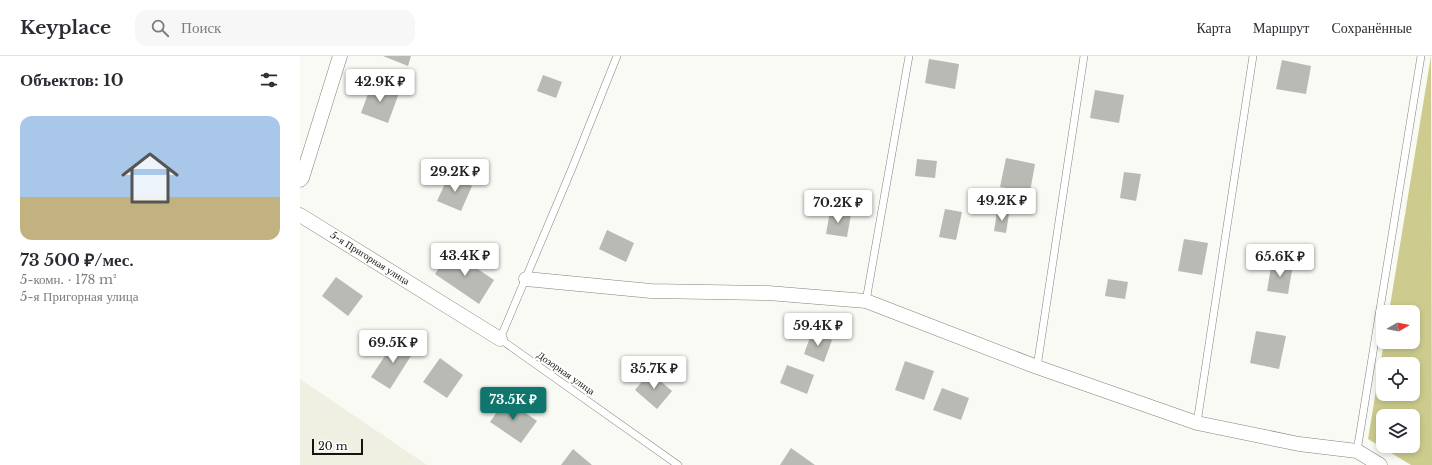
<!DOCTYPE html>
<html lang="ru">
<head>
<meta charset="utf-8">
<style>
	:root { --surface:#fff; --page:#f7f7f7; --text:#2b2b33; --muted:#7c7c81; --line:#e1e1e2; --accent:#0f766e }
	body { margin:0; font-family:"Libre Baskerville",serif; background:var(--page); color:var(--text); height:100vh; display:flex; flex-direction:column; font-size:15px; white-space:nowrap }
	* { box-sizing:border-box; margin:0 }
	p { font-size:13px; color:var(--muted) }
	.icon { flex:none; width:22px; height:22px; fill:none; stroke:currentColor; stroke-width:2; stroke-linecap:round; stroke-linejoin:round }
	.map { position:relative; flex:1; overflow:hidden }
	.sheet { display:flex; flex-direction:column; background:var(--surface); width:300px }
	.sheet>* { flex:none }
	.needle { width:26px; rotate:80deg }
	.tools { position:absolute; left:1076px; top:249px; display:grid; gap:8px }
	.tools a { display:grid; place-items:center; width:44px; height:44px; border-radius:8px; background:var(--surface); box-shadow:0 2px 6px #0003; font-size:20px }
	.scale { position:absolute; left:12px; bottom:10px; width:51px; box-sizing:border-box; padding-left:4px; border:2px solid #141412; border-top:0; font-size:11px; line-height:14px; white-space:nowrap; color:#141412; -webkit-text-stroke:3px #fff; paint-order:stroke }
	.price { position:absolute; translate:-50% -34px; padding:0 9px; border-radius:4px; background:#fff; color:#222; font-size:13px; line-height:26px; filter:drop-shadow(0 1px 2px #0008) }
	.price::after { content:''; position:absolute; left:50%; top:24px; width:12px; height:9px; margin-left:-6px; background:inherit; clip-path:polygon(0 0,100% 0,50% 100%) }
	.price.selected { background:var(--accent); color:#fff }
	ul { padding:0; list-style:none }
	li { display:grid; align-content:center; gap:8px; height:212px; padding:0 20px }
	li span { display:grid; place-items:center; height:124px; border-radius:12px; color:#555 }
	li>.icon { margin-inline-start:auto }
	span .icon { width:72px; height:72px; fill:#fffc; stroke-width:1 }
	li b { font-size:17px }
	h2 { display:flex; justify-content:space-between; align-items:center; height:48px; padding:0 20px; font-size:17px }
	header { display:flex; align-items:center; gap:24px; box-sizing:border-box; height:56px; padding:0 20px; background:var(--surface); border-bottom:1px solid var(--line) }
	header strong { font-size:19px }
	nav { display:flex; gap:22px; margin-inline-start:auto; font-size:14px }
	.search { width:280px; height:36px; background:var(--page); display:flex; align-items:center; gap:10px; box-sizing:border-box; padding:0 14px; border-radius:12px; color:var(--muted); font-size:15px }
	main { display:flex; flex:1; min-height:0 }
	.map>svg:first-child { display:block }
	.built { fill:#efefe2 }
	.green { fill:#cdcc8e; fill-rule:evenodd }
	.building { fill:#babab4 }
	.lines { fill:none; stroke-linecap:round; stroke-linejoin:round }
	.service-casing { stroke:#82827d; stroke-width:8 }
	.minor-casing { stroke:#82827d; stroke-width:15 }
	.service { stroke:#fff; stroke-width:7 }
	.minor { stroke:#fff; stroke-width:14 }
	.labels { text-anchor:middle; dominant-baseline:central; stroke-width:3.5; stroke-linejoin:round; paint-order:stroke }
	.street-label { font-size:10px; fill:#141412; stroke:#fff }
</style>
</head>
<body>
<header>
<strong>Keyplace</strong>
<div class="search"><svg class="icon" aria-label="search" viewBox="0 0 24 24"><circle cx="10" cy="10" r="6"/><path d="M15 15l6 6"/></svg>Поиск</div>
<nav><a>Карта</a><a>Маршрут</a><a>Сохранённые</a></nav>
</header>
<main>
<section class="sheet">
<h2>Объектов: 10<svg class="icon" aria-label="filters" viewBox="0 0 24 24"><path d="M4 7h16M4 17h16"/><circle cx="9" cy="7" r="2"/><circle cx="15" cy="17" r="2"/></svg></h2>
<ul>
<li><span style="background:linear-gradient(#a9c7e8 65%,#c2b280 0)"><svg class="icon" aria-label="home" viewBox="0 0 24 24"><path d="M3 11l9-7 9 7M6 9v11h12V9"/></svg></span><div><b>73 500 ₽/мес.</b><p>5-комн. · 178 m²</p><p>5-я Пригорная улица</p></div></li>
</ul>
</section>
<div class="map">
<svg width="1132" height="409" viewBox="0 0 1132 409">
	<rect width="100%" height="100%" fill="#f9faf4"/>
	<path class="built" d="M0 323 127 409H0Z"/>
	<path class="green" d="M1131 0 1132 409H1111L1068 383 1084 286H1113V256H1089ZM1083 308H1113V338H1083ZM1083 360H1113V390H1083Z"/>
	<g class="building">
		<path d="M83 0H111L108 10Z"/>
		<path d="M629 3 659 8 655 33 625 27Z"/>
		<path d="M982 4 1011 10 1006 38 976 33Z"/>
		<path d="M243 19 262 26 256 42 237 35Z"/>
		<path d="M72 27 99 37 88 67 61 57Z"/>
		<path d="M795 34 824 39 819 67 790 62Z"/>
		<path d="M706 102 735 108 730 136 700 131Z"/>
		<path d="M617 103 637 105 635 122 615 120Z"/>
		<path d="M824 116 841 118 836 145 820 142Z"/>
		<path d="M149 119 172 130 161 155 137 145Z"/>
		<path d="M645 153 662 156 656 184 639 181Z"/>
		<path d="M530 155 551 158 547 181 526 178Z"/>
		<path d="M697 156 709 158 706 177 694 175Z"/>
		<path d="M307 174 334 187 326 206 299 193Z"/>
		<path d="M884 183 908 187 902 219 878 215Z"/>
		<path d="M151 195 194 224 179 248 135 218Z"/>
		<path d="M972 205 993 208 988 238 967 235Z"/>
		<path d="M36 221 63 240 48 260 22 240Z"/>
		<path d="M808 223 828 226 825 243 805 240Z"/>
		<path d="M956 275 986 280 979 313 950 307Z"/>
		<path d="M512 276 532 284 524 306 504 298Z"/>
		<path d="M96 283 114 295 90 333 71 321Z"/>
		<path d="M140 302 163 319 147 342 123 326Z"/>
		<path d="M605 305 634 315 624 344 595 334Z"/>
		<path d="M487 309 514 319 507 338 480 327Z"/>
		<path d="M350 316 372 335 357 353 335 334Z"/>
		<path d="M642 332 669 342 661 364 633 354Z"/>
		<path d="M206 343 237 365 221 387 190 366Z"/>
		<path d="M491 392 515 409H480Z"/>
		<path d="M273 393 292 409H261Z"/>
	</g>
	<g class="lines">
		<defs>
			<g id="service">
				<path d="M317 0 273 110 200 283 378 409"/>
				<path d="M566 245 609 0"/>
				<path d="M737 311 784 0"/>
				<path d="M897 367 953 0"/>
				<path d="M1057 395 1121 0"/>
			</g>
			<g id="minor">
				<path d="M0 124 2 122 40 0"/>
				<path d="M0 159 200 283"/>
				<path d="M226 223 351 235 468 237 566 245 737 311 897 367 999 388 1057 395 1080 409"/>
			</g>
		</defs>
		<use href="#service" class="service-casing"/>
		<use href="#minor" class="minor-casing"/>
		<use href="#service" class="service"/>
		<use href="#minor" class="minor"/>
	</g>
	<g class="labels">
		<g class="street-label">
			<text transform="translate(70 202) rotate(32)">5-я Пригорная улица</text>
			<text transform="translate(266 317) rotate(35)">Дозорная улица</text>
		</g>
	</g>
</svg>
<div class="tools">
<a><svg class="needle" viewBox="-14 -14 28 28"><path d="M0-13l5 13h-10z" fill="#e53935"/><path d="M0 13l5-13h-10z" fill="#7c7c81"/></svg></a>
<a><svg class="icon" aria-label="locate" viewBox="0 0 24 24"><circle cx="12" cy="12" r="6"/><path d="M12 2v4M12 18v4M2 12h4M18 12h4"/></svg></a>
<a><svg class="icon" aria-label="layers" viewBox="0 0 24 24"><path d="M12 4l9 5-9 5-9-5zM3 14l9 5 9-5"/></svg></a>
</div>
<div class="scale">20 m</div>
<b class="price" style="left:80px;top:47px">42.9K ₽</b>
<b class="price" style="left:155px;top:137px">29.2K ₽</b>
<b class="price" style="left:702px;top:166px">49.2K ₽</b>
<b class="price" style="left:538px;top:168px">70.2K ₽</b>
<b class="price" style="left:165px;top:221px">43.4K ₽</b>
<b class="price" style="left:980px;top:222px">65.6K ₽</b>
<b class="price" style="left:518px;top:291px">59.4K ₽</b>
<b class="price" style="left:93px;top:308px">69.5K ₽</b>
<b class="price" style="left:354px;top:334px">35.7K ₽</b>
<b class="price selected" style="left:213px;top:365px">73.5K ₽</b>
</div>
</main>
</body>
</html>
